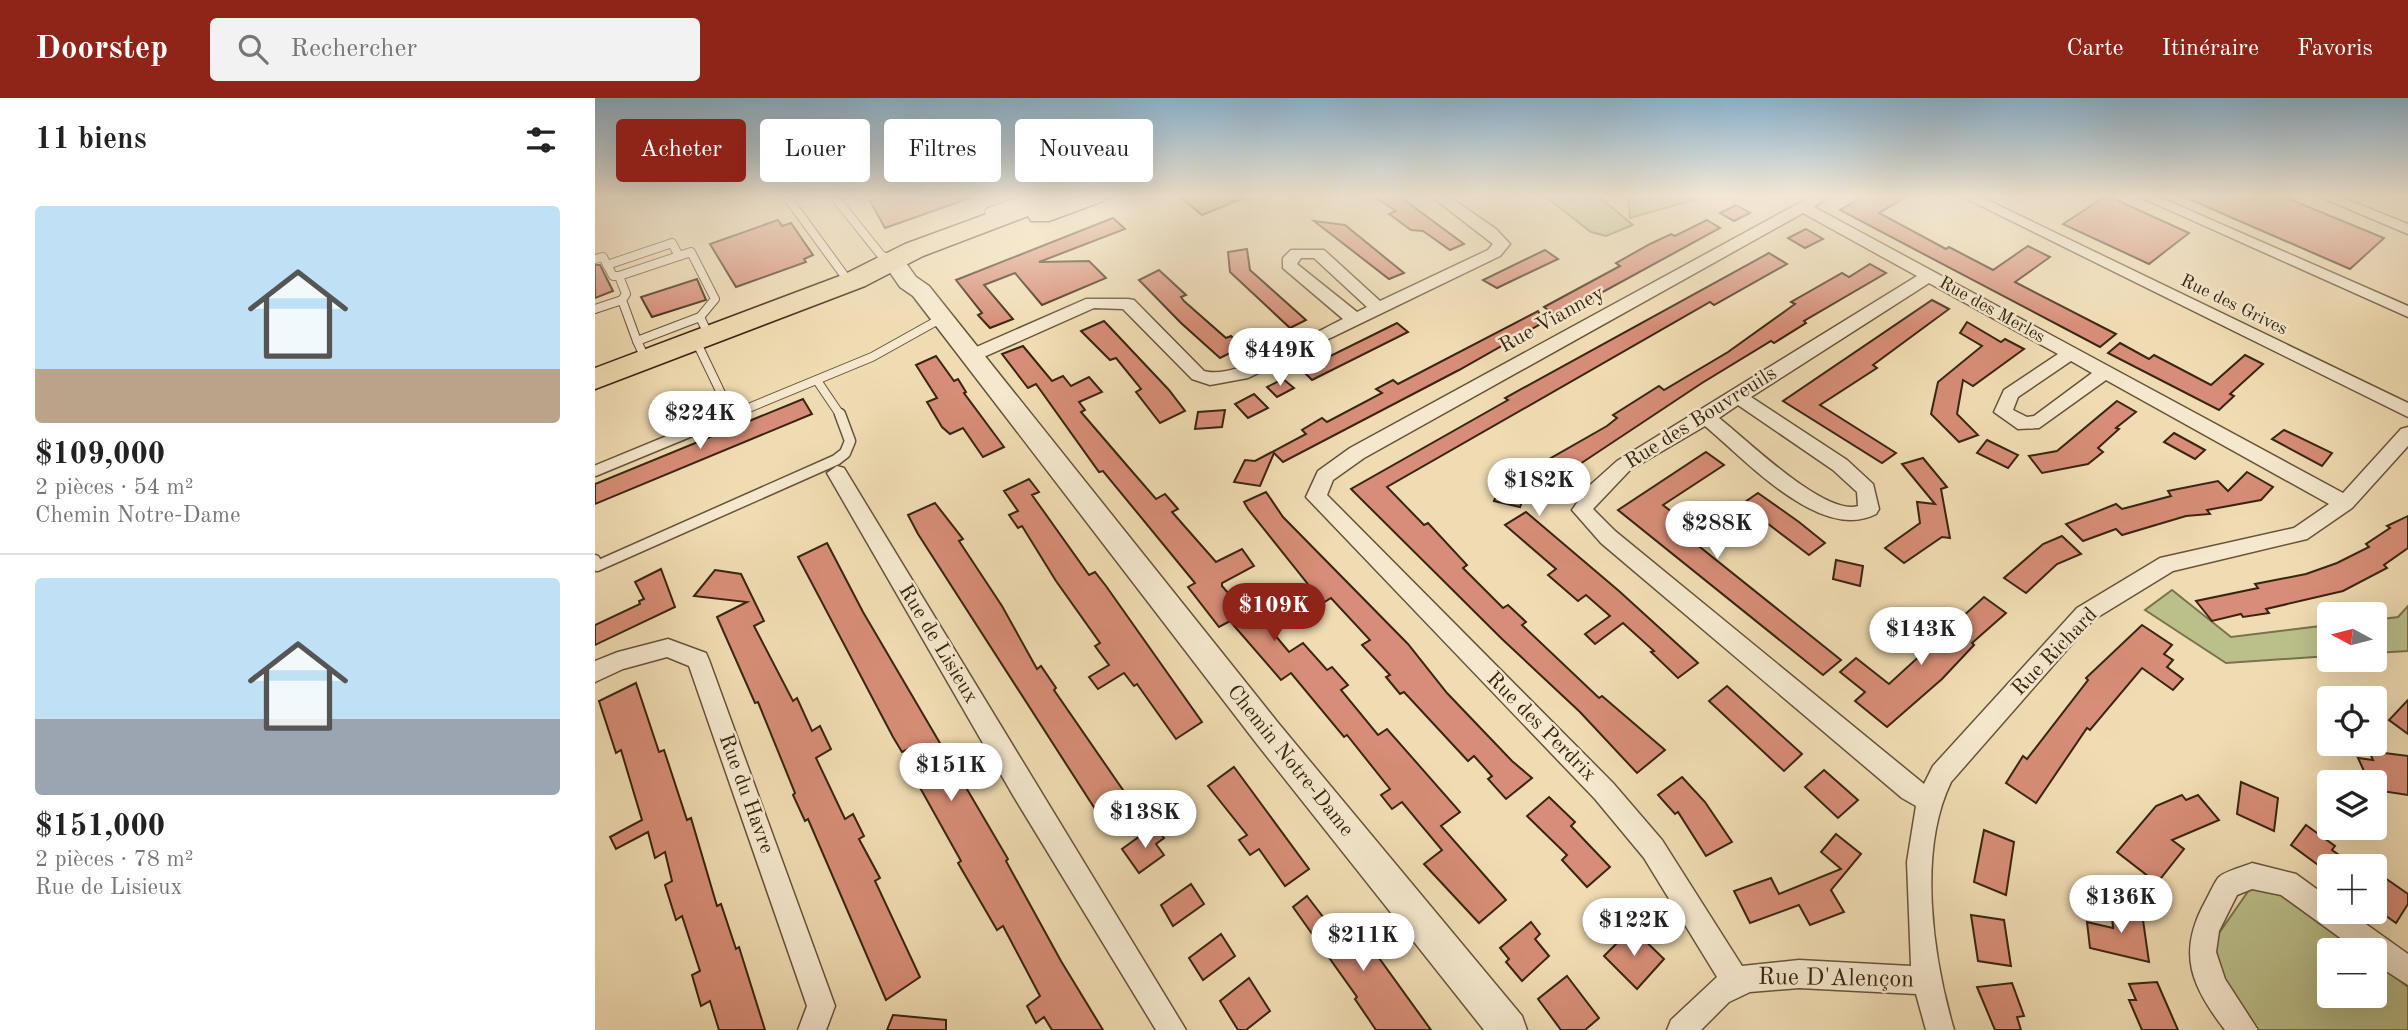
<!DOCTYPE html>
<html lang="fr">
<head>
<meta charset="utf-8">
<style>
	:root { --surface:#fff; --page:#f2f2f2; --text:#222; --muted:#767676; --line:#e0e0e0; --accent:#8f2418 }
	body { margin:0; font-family:"Old Standard TT",serif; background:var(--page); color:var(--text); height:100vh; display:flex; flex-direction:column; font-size:26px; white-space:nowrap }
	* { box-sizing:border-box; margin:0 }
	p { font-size:23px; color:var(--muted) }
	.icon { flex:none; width:38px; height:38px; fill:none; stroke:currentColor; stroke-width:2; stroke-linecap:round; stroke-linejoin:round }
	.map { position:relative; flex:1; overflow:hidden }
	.details { display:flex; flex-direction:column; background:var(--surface); width:595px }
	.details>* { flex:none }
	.banner { position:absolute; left:21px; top:21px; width:665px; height:63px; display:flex; gap:14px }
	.needle { width:46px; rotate:277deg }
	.fabs { position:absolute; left:1722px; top:504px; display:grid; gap:14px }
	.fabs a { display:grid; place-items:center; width:70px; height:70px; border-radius:7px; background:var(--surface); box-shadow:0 7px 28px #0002; font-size:35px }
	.price { position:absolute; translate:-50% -60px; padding:0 16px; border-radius:24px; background:#fff; color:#222; font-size:23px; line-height:46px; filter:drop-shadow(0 2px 4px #0008) }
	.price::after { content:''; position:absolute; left:50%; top:42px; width:21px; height:16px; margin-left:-10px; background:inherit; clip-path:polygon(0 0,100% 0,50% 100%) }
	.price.current { background:var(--accent); color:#fff }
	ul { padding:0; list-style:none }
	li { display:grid; align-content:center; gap:14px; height:371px; padding:0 35px }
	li+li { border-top:2px solid var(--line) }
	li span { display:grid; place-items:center; height:217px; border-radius:7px; color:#555 }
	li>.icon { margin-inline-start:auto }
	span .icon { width:126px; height:126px; fill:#fffc; stroke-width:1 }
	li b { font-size:30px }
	h2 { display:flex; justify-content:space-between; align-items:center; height:84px; padding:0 35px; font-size:30px }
	.chip { padding:0 24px; border-radius:7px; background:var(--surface); box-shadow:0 7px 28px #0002; font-size:24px; line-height:63px }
	.chip.current { background:var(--accent); color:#fff }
	header { display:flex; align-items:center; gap:42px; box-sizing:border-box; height:98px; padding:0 35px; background:var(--accent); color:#fff }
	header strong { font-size:33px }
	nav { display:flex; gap:38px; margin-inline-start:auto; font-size:24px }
	.search { width:490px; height:63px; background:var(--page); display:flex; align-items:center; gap:18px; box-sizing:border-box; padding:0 24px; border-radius:7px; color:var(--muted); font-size:26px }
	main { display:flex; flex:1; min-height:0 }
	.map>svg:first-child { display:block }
	.green { fill:#bbc08b; stroke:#7a724d; stroke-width:2 }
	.building { fill:#d78d77; stroke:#39250f; stroke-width:2 }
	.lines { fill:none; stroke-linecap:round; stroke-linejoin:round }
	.service-far1-casing { stroke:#675338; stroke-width:10 }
	.service-casing { stroke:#675338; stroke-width:13 }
	.minor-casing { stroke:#675338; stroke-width:3 }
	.tertiary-casing { stroke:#675338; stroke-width:3 }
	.primary-casing { stroke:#39250f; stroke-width:3 }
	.service-far1 { stroke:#f5e8ce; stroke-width:8 }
	.service { stroke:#f5e8ce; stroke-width:10 }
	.minor { fill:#f5e8ce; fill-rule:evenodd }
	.tertiary { fill:#f5e8ce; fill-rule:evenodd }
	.primary { fill:#f0dcb3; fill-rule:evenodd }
	.labels { text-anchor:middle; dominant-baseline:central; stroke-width:5; stroke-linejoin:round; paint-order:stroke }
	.far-street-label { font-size:18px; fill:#39250f; stroke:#f5e8ce }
	.street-label { font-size:21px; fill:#39250f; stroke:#f5e8ce }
	.near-street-label { font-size:24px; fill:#39250f; stroke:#f5e8ce }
</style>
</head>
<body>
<header>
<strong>Doorstep</strong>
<div class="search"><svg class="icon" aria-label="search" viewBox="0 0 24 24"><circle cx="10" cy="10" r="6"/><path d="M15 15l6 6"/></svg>Rechercher</div>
<nav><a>Carte</a><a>Itinéraire</a><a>Favoris</a></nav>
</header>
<main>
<section class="details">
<h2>11 biens<svg class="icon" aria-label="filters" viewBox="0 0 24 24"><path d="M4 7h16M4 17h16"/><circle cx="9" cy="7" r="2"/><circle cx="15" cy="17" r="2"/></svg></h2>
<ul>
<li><span style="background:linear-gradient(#bfe0f5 75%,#b9a48a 0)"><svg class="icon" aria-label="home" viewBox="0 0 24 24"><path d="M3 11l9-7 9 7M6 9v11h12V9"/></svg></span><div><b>$109,000</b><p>2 pièces · 54 m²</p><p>Chemin Notre-Dame</p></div></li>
<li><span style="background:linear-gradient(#bfe0f5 65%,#9aa5b1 0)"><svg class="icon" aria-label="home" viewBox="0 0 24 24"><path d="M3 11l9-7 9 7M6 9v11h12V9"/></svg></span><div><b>$151,000</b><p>2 pièces · 78 m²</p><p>Rue de Lisieux</p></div></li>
</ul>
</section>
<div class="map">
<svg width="1813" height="932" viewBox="0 0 1813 932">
	<rect width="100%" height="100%" fill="#f0dcb3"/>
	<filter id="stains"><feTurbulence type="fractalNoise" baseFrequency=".00286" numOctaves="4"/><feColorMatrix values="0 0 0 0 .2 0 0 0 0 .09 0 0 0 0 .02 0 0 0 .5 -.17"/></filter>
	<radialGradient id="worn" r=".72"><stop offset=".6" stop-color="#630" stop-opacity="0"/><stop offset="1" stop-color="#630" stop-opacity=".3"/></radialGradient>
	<g class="green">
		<path d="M950 98H1003L1038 127 1011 138 996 134Z"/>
		<path d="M1033 98H1112L1035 120Z"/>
		<path d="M1577 492 1636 539 1734 527V558L1631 565 1550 512Z"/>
		<path d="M1813 508V553L1780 555V522L1803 519Z"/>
		<path d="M1663 789 1691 797 1764 852H1734V898H1780V864L1813 889V932H1662L1629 889 1618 852 1622 838 1654 792Z"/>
	</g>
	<g class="building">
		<path d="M291 98H375V100L290 130 275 103Z"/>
		<path d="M584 98H653L607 117Z"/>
		<path d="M778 98H804L869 146 855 152 828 133 816 132 794 116 801 113Z"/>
		<path d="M1269 98H1313L1284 115 1351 151 1354 149 1398 172 1433 148 1455 159 1420 184 1521 236 1505 249 1245 112Z"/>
		<path d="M1511 98H1513L1594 135 1554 166 1468 126Z"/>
		<path d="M1587 98H1687L1789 140 1755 171Z"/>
		<path d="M1141 107 1155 115 1139 123 1125 115Z"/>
		<path d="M518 120 530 131 444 164 494 163 511 180 447 207 420 175 389 187 418 221 395 230 383 217 387 215 361 182Z"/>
		<path d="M183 122 187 128 196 125 218 157 209 161 211 164 141 189 115 146Z"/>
		<path d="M1112 122 1125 130 962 219 949 209 1025 168 1021 165 1055 146 1076 136 1080 138Z"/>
		<path d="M719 123 750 127 809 175 794 181Z"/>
		<path d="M1211 131 1228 141 1210 150 1193 140Z"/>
		<path d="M652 151 655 172 711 222 695 230 635 174 633 154Z"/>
		<path d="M950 152 963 161 902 190 888 182Z"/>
		<path d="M1174 155 1192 166 1119 207 1115 204 792 389 829 427 833 425 872 467 868 470 908 510 913 507 931 524 927 527 1004 600 1007 598 1070 652 1042 675 985 614 907 541 756 391 913 302 910 300Z"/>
		<path d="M1275 166 1291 175 1209 223 1211 225 1179 245 1176 243 1107 285 982 368 958 382 942 368 1012 328 1022 320 1018 317 1064 288 1069 292 1133 254 1200 206 1196 204 1210 196 1247 175 1254 179Z"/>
		<path d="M0 167H5L18 193 0 200Z"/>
		<path d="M564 172 591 197 586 199 589 203 631 240 636 238 647 249 625 260 586 225 544 182Z"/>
		<path d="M102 181 111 202 57 219 46 199Z"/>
		<path d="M1337 202 1354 211 1278 267 1282 270 1225 307 1301 355 1287 365 1188 303Z"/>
		<path d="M943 213 949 224 864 272 688 364 679 355 665 388 639 384 650 362 660 363 711 336 707 332 727 320 732 324 787 295 781 291 798 282 803 286Z"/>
		<path d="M509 223 574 292 590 313 565 325 541 294 546 291 543 287 521 260 515 262 486 233Z"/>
		<path d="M1372 224 1406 244 1410 241 1429 251 1378 288 1368 282 1362 316 1383 337 1364 344 1336 316 1343 284 1387 248 1365 235Z"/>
		<path d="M802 225 813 234 717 282 707 272Z"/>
		<path d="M1525 245 1554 261 1559 257 1616 287 1650 257 1668 266 1635 296 1639 298 1624 312 1513 255Z"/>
		<path d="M428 248 457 283 468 278 476 288 494 279 507 294 484 304 490 312 486 314 535 371 561 401 570 396 583 411 577 414 621 464 647 451 659 468 627 485V488L648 512 655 507 694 554 708 545 732 572 737 569 753 587 746 592 783 637 792 631 865 714 846 728 911 802 884 825 829 766 847 752 807 704 797 711 786 697 795 691 752 637 749 639 696 575 686 582 635 523 624 529 593 489 600 485 508 373 504 374 441 286 433 290 407 256Z"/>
		<path d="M341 258 359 283 363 281 371 294 369 295 409 349 388 359 368 330 355 336 347 329 332 304 342 300 321 267Z"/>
		<path d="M688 281 699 290 682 299 672 289Z"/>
		<path d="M659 296 673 310 653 320 640 306Z"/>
		<path d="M208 301 217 316 0 406V386Z"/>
		<path d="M1522 303 1541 314 1521 330 1524 331 1503 350 1508 354 1493 366 1447 375 1434 358 1462 353Z"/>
		<path d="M630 312 627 329 600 331 603 314Z"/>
		<path d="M1689 332 1737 355 1727 368 1677 341Z"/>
		<path d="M1579 335 1610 352 1600 361 1569 344Z"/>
		<path d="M1392 342 1423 357 1413 370 1382 355Z"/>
		<path d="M1111 354 1129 367 1068 407 1093 427 1085 433 1246 562 1228 577 1023 412Z"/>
		<path d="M1328 360 1352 389 1346 391 1355 440 1347 439 1309 465 1290 450 1325 425 1322 404 1340 406 1307 366Z"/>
		<path d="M940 369 925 409 899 403 910 376 924 379Z"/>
		<path d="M1652 374 1678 389 1666 402 1612 412 1615 416 1591 418 1527 437 1521 431 1488 443 1471 426 1521 406 1527 411 1576 398 1573 393 1623 383 1633 393Z"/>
		<path d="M434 381 444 394 437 397 494 477 500 474 511 488 607 624 581 641 542 586 539 588 529 575 503 591 494 579 514 567 500 548 505 545 461 483 427 428 423 430 414 417 423 413 409 393Z"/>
		<path d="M671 394 688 419 813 546 852 595 917 663 937 680 911 701 893 681 897 678 879 658 873 663 809 594 805 596 791 579 795 577 767 547 775 542 736 500 728 505 653 411 649 404Z"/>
		<path d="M1163 395 1204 424 1230 445 1214 457 1147 406Z"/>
		<path d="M340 405 368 441 364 443 407 508 442 571 446 568 461 590 459 592 539 708 511 728 323 436 313 417Z"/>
		<path d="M931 414 1024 493 1103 565 1083 580 1056 554 1059 553 1028 525 1000 546 990 536 1015 518 991 497 983 503 953 477 961 471 910 427Z"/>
		<path d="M1813 418V450L1789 467 1792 470 1748 493 1671 511 1674 515 1648 519 1646 516 1617 523 1601 503 1663 490 1660 486 1711 476 1742 465 1774 449 1771 446 1795 430 1792 428Z"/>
		<path d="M1467 438 1486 456 1462 466 1431 495 1409 480 1448 446Z"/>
		<path d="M232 445 268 514 413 761 411 763 466 863 508 932H457L449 919 441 925 432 908 445 898 408 828 402 832 363 765 366 763 319 679 326 675 313 651 307 654 298 639 203 459Z"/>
		<path d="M1241 462 1268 468 1265 488 1238 481Z"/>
		<path d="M66 471 80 509 0 547V527L45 506 44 503 49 501 40 484Z"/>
		<path d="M120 472 146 476 169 523 159 528 198 603 202 600 217 633 225 628 236 651 221 660 250 721 258 716 269 738 264 741 285 780 280 783 325 879 291 902 213 721 210 723 198 697 200 695 163 604 160 605 122 519 152 504 99 498Z"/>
		<path d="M1389 499 1411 515 1377 545 1379 547 1347 581 1292 629 1260 603 1270 594 1245 574 1261 560 1294 586Z"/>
		<path d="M1547 527 1577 547 1569 556 1578 562 1572 569 1588 581 1578 592 1547 570 1495 632 1492 630 1441 705 1411 685 1428 658 1432 661 1493 582 1491 580Z"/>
		<path d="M41 585 64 654 69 652 92 722 96 720 122 808 126 806 141 851 144 849 170 932H124L115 903 106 908 97 877 105 873 87 818 81 822 70 787 77 783 70 754 60 760 53 734 21 751 15 739 47 722 26 652 21 655 4 603Z"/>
		<path d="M1132 588 1207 656 1189 673 1114 603Z"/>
		<path d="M1813 602V636L1794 622Z"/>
		<path d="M1774 653 1813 658V697L1780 692V684H1774L1763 660 1778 662Z"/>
		<path d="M639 669 714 771 690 788 664 751 655 757 644 742 652 737 613 688Z"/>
		<path d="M1229 672 1263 702 1243 720 1210 689Z"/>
		<path d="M1087 679 1110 704 1137 744 1111 758 1083 714 1080 716 1063 697Z"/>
		<path d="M1646 684 1683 700 1679 733 1642 716Z"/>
		<path d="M1587 697 1591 702 1603 697 1624 722 1577 742 1589 751 1562 785 1522 754 1561 708Z"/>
		<path d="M954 699 980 724 976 728 1015 769 992 789 967 762 972 757 932 718Z"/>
		<path d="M1711 727 1740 748 1737 752 1760 768H1734V775L1696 747Z"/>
		<path d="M556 730H561L569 740 561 746 569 757 544 775 527 751Z"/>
		<path d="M1389 732 1419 744 1411 797 1379 784Z"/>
		<path d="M1241 736 1266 756 1236 792 1249 814 1215 827 1204 807 1155 825 1139 793 1176 780 1184 796 1246 771 1226 754Z"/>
		<path d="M1780 773 1813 796V806L1801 825 1780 810Z"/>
		<path d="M596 786 609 806 578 828 566 807Z"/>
		<path d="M712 798 742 837 758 824 836 932H781L760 901 762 899 698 809Z"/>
		<path d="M1516 808 1547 815 1554 864 1495 850 1492 824 1518 830Z"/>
		<path d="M1376 817 1409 822 1416 868 1383 863Z"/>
		<path d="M936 824 945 836 940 841 954 858 927 883 911 864 914 861 905 850Z"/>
		<path d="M1037 830 1069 861 1042 891 1009 858Z"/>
		<path d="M626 836 640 858 608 882 594 860Z"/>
		<path d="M972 878 1004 920 990 932H966L943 901Z"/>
		<path d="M654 880 675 913 651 932H643L625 903Z"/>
		<path d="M1562 884 1583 932H1547L1534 902H1541L1534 886Z"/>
		<path d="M1417 885 1429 918 1422 919 1426 932H1400L1382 889Z"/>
		<path d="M298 917 351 922V932H292Z"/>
	</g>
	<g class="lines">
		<defs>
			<g id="service-far1">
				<path d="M242 102 286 157 298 163"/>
				<path d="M195 103 254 184"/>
				<path d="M401 121 394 114 437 98"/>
				<path d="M0 161 8 159 18 178H24"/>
				<path d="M12 167 77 145 84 158"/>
				<path d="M0 211 27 202"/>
				<path d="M42 243 27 202 31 196 24 178 96 154 120 201 105 219"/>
				<path d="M101 243 137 318"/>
				<path d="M51 262 42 243 105 219 114 238"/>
				<path d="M223 284 246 318"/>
				<path d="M134 318 277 259 347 220"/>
			</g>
			<g id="service">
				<path d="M0 373 138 316"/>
				<path d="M0 462 2 468 241 362 250 355 255 343 245 316"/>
			</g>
			<g id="minor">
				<path d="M836 98H853L901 131 915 146 905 158 653 280 615 287 597 281 528 211 499 210 382 262H370L367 258 370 254 491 201H533L539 202 609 273C640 283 718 235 748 221L688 170V160L696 152H729L785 203 893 152 898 146ZM706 160H719L772 209 762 214 702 166Z"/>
				<path d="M1217 98H1235L1219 109 1748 395 1806 331 1813 329V348L1757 410 1712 441 1578 473 1498 522 1356 684C1322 754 1338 860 1359 932H1331L1321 896 1204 890 1155 894 1134 904 1106 932H1072L1076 922 1122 879 1049 760 1000 701 711 399 723 373 755 350ZM1208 115 1322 178 1022 363 993 389 977 412 1006 445 1307 700 1321 708 1312 764 1316 868 1204 862 1147 868 1067 742 1018 685 732 397 738 382 769 360ZM1334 185 1463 256 1409 292 1399 314 1423 331 1444 330 1511 282 1734 406 1699 430 1565 460 1482 510 1338 668 1329 686 1020 433 998 411 1035 372 1110 328C1150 361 1225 445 1281 416L1284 411 1278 386 1252 362 1156 299ZM1476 263 1497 275 1439 318 1432 319 1418 312 1423 299ZM1143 307 1238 372 1262 394 1263 408C1229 418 1151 341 1124 320Z"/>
				<path d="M1366 98H1384L1813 305V319Z"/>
				<path d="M1543 98H1562L1813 208V219Z"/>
				<path d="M1723 98H1743L1813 126V136Z"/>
				<path d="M242 368 249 370 591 932H561L419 699 232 375Z"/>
				<path d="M73 541 111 555 114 562 240 908 231 932H203L212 908 94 568 72 559 28 571 0 584V563L23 554Z"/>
				<path d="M1657 765 1701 776 1734 800V814H1754L1813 856V887L1780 866V852H1762L1686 797 1657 791 1642 797 1624 833 1621 854 1630 881 1663 932H1630C1596 888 1582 855 1610 804 1614 797 1618 787 1623 780 1629 773 1648 769 1657 765Z"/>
			</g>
			<path id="tertiary" d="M298 157 306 158 321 179 334 188 684 626 927 918 932 932H889L662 646 318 198 305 189 287 163Z"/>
			<path id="primary" d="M441 98H511L508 103 454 123H436L433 118 328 158 270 188 0 291V270L250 176 310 146Z"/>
		</defs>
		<use href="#service-far1" class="service-far1-casing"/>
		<use href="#service" class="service-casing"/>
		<use href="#minor" class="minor-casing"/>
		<use href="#tertiary" class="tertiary-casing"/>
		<use href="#primary" class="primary-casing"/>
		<use href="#service-far1" class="service-far1"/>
		<use href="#service" class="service"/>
		<use href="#minor" class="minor"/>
		<use href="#tertiary" class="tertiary"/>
		<use href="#primary" class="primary"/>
	</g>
	<linearGradient id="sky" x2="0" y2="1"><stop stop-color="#8bb6d5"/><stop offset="0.43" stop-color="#f8efdd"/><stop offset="1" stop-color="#f8efdd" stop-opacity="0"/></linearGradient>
	<rect width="1813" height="228" fill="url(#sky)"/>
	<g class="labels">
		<g class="far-street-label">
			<text transform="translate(1639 207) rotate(26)">Rue des Grives</text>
			<text transform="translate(1397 212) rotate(29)">Rue des Merles</text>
		</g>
		<g class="street-label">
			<text transform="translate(957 222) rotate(-29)">Rue Vianney</text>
			<text transform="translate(1106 320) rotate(-32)">Rue des Bouvreuils</text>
			<text transform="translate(343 546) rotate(59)">Rue de Lisieux</text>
			<text transform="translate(1460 554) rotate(-46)">Rue Richard</text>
			<text transform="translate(946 629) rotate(45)">Rue des Perdrix</text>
			<text transform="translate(695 663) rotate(51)">Chemin Notre-Dame</text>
			<text transform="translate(151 696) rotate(70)">Rue du Havre</text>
		</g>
		<g class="near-street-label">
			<text transform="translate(1241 881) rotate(1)">Rue D'Alençon</text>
		</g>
	</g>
	<rect width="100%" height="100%" filter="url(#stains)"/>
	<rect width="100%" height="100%" fill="url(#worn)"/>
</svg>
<div class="fabs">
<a><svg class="needle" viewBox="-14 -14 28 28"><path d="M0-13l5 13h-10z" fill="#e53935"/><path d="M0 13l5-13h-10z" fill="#767676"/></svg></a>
<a><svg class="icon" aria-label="locate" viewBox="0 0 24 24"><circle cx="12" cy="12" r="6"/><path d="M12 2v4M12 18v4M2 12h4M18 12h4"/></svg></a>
<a><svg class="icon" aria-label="layers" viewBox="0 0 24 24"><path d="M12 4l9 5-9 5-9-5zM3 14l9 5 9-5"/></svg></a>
<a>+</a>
<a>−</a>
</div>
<b class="price" style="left:685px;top:290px">$449K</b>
<b class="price" style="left:105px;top:353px">$224K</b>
<b class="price" style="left:944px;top:420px">$182K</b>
<b class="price" style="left:1122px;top:463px">$288K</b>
<b class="price current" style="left:679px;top:545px">$109K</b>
<b class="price" style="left:1326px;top:569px">$143K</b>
<b class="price" style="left:356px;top:705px">$151K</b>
<b class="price" style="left:550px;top:752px">$138K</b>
<b class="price" style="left:1526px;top:837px">$136K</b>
<b class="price" style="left:1039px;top:860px">$122K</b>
<b class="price" style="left:768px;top:875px">$211K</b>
<div class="banner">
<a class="chip current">Acheter</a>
<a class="chip">Louer</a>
<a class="chip">Filtres</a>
<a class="chip">Nouveau</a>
</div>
</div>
</main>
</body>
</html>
